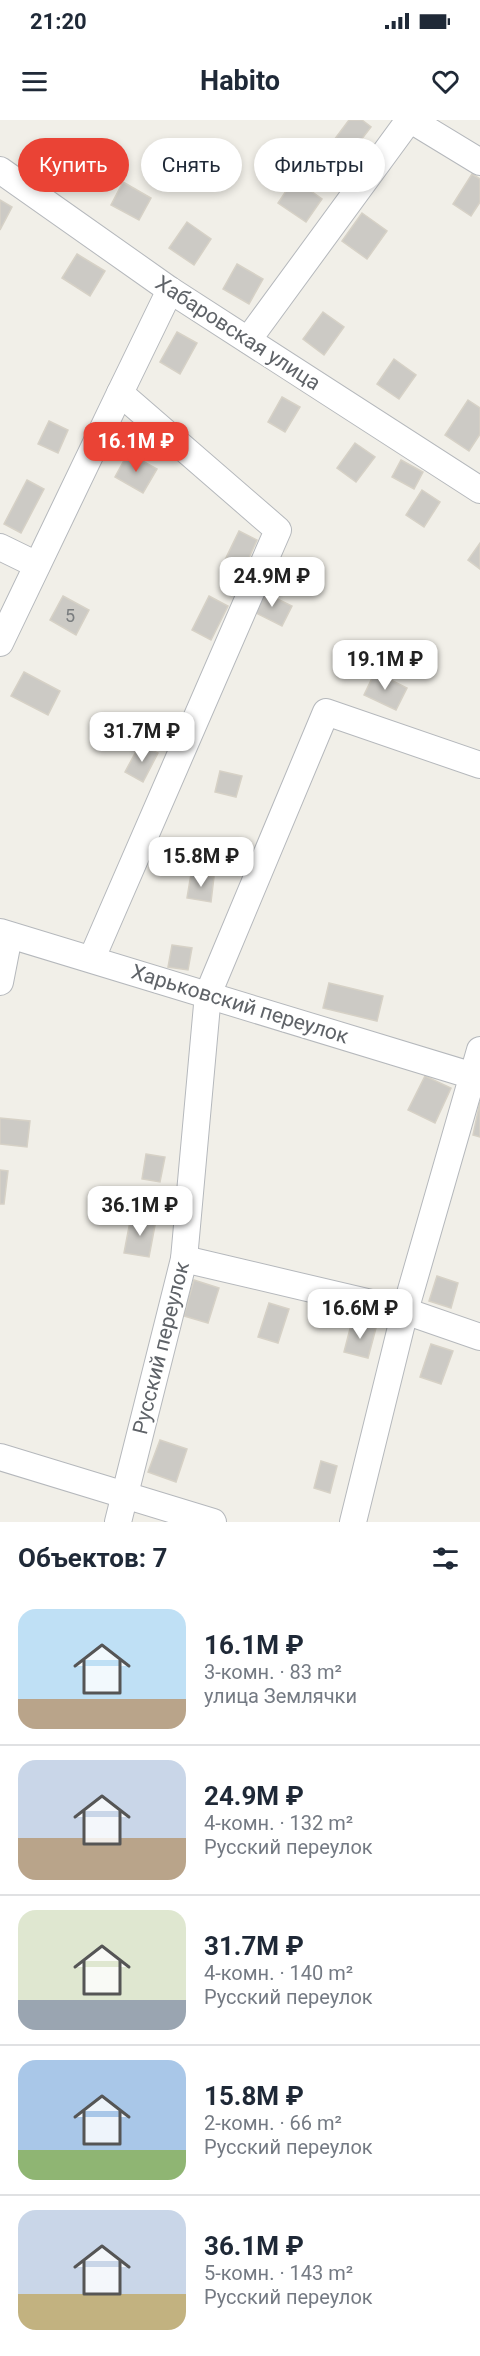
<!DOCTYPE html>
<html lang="ru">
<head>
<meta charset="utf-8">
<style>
	:root { --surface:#fff; --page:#f6f6f7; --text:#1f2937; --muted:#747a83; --line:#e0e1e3; --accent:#ea4335 }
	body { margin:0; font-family:Roboto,sans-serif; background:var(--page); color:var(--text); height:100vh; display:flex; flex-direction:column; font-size:22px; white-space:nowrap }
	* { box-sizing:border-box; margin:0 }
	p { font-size:20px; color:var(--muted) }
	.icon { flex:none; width:33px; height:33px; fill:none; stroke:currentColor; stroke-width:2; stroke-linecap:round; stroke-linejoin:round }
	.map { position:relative; height:1402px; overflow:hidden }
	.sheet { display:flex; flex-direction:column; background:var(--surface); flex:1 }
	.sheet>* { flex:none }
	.guide { position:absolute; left:18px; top:18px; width:444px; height:54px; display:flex; gap:12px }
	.price { position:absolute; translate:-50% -51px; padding:0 14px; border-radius:12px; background:#fff; color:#222; font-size:20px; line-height:39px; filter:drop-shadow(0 2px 3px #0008) }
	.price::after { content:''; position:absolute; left:50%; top:36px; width:18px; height:14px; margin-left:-9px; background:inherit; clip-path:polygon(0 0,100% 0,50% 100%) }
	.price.current { background:var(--accent); color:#fff }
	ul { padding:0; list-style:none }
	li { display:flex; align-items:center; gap:18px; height:150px; padding:0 18px }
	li+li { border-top:2px solid var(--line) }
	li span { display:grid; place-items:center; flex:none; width:168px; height:120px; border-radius:18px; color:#555 }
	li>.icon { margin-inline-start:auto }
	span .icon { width:72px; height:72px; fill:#fffc; stroke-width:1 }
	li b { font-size:26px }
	h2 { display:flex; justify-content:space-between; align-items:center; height:72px; padding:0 18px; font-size:26px }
	.chip { padding:0 21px; border-radius:27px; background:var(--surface); box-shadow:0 3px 9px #0003; font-size:21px; line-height:54px }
	.chip.current { background:var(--accent); color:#fff }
	.status { display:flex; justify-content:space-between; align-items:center; height:42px; padding:0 30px; background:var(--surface); direction:ltr }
	.status svg { height:16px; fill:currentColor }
	header { display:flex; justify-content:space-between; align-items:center; height:78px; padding:0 18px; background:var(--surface); font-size:27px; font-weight:700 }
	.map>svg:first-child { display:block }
	.building { fill:#cccac5; stroke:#d6d1c6; stroke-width:1.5 }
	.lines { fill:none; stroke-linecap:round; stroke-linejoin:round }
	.minor-casing { stroke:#b5b8bc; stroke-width:28 }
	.minor { stroke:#fff; stroke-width:26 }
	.labels { text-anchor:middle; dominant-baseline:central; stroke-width:4.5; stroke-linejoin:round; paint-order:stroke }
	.number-label { font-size:18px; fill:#7a7d7f }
	.street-label { font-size:21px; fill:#5f6368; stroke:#fff }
</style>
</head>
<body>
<div class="status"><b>21:20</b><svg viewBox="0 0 49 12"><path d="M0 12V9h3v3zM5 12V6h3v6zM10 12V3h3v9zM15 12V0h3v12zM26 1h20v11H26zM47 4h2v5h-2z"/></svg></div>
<header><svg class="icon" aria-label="menu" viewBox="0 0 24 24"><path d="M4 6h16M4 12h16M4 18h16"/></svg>Habito<svg class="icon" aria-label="heart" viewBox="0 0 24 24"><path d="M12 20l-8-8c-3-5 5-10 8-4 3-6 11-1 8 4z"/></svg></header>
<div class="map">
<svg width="480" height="1402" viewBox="0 0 480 1402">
	<rect width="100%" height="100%" fill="#f1efe8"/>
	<g class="building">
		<path d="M349 0H362L371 7 348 37 331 24Z"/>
		<path d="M472 54 480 59V82L471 96 453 84Z"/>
		<path d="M294 59 322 79 306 102 278 83Z"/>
		<path d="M123 62 151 78 139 100 111 85Z"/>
		<path d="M0 80 12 87 0 110Z"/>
		<path d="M362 93 387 111 367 139 342 121Z"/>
		<path d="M187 102 211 119 194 145 169 128Z"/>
		<path d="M77 134 105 151 90 176 62 158Z"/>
		<path d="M237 144 263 159 249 184 223 169Z"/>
		<path d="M323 192 344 207 324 235 303 219Z"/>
		<path d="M177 212 197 223 180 254 160 242Z"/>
		<path d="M394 239 416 255 399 279 377 264Z"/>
		<path d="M282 277 300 287 285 312 268 302Z"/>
		<path d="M468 280 480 288V314L469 331 445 315Z"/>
		<path d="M49 301 68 310 58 333 38 324Z"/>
		<path d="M355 323 375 337 356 362 337 348Z"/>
		<path d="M128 333 157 349 143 373 115 357Z"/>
		<path d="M401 340 423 352 414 369 392 357Z"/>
		<path d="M27 360 44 369 21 413 4 404Z"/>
		<path d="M422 370 440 382 424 407 406 395Z"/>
		<path d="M239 411 257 420 243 451 224 442Z"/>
		<path d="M480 423V449L468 440Z"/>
		<path d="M261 471 292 486 282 506 252 491Z"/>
		<path d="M63 476 89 490 76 515 50 500Z"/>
		<path d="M209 476 228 486 211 520 192 510Z"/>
		<path d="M24 552 60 571 48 595 11 576Z"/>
		<path d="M375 552 407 568 396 590 364 575Z"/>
		<path d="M140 624 158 633 143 662 125 652Z"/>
		<path d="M220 651 242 656 236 677 215 672Z"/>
		<path d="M191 754 214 757 211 782 187 778Z"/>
		<path d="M172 825 192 828 188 850 168 847Z"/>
		<path d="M329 863 383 876 377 901 323 888Z"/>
		<path d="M425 956 451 968 435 1003 408 990Z"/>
		<path d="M480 982V1017L473 1015Z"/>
		<path d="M0 998 30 1001 27 1027 0 1024Z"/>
		<path d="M146 1034 165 1037 160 1062 142 1059Z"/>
		<path d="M0 1050 8 1051 4 1084H0Z"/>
		<path d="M131 1096 156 1100 149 1137 124 1133Z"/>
		<path d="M437 1156 458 1163 451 1188 429 1181Z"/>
		<path d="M194 1160 219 1168 208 1203 184 1196Z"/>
		<path d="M269 1183 289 1189 278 1223 258 1217Z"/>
		<path d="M352 1201 376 1208 368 1238 344 1232Z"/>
		<path d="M431 1224 453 1231 441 1264 420 1257Z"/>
		<path d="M160 1320 187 1329 176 1362 148 1352Z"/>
		<path d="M321 1341 337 1346 330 1373 314 1368Z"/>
	</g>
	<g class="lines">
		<defs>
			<g id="minor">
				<path d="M411 0 480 42"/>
				<path d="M0 50 170 170 480 370"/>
				<path d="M248 220 409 0"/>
				<path d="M0 427 37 445"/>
				<path d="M0 523 120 273"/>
				<path d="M0 812 480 958"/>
				<path d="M92 838 278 410 120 273 170 170"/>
				<path d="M0 862 9 816"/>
				<path d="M184 1139 405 1191 480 1217"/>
				<path d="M0 1337 213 1402"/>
				<path d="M118 1402 184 1139 208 874 326 592 480 645"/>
				<path d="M353 1402 405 1191 480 930"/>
			</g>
		</defs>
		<use href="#minor" class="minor-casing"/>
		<use href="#minor" class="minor"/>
	</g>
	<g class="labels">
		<g class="number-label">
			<text x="70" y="495">5</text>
		</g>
		<g class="street-label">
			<text transform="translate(238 213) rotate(33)">Хабаровская улица</text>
			<text transform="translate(240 884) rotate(17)">Харьковский переулок</text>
			<text transform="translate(161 1228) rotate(-76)">Русский переулок</text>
		</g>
	</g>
</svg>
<b class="price current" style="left:136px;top:353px">16.1M ₽</b>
<b class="price" style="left:272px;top:488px">24.9M ₽</b>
<b class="price" style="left:385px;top:571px">19.1M ₽</b>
<b class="price" style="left:142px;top:643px">31.7M ₽</b>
<b class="price" style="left:201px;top:768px">15.8M ₽</b>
<b class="price" style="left:140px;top:1117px">36.1M ₽</b>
<b class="price" style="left:360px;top:1220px">16.6M ₽</b>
<div class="guide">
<a class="chip current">Купить</a>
<a class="chip">Снять</a>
<a class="chip">Фильтры</a>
</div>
</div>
<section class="sheet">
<h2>Объектов: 7<svg class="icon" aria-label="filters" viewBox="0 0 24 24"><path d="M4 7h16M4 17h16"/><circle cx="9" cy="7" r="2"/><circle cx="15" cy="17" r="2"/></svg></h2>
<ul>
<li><span style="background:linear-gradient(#bfe0f5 75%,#b9a48a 0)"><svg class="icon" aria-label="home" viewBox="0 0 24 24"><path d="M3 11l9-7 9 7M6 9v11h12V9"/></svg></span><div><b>16.1M ₽</b><p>3-комн. · 83 m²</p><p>улица Землячки</p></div></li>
<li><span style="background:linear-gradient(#c9d6e8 65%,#b9a48a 0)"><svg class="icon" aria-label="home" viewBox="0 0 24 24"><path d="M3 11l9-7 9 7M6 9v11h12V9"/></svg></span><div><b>24.9M ₽</b><p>4-комн. · 132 m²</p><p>Русский переулок</p></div></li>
<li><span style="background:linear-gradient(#dfe7d0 75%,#9aa5b1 0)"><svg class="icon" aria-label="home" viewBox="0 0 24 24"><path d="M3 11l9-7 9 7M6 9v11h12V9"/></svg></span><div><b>31.7M ₽</b><p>4-комн. · 140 m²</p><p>Русский переулок</p></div></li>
<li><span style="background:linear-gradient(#a9c7e8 75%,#8fb573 0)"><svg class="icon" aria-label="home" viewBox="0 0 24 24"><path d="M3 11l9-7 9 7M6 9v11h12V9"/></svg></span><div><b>15.8M ₽</b><p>2-комн. · 66 m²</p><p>Русский переулок</p></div></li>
<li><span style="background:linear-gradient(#c9d6e8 70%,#c2b280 0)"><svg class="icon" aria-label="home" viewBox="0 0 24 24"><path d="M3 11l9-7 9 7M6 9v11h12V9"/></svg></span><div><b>36.1M ₽</b><p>5-комн. · 143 m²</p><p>Русский переулок</p></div></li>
</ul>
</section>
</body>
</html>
